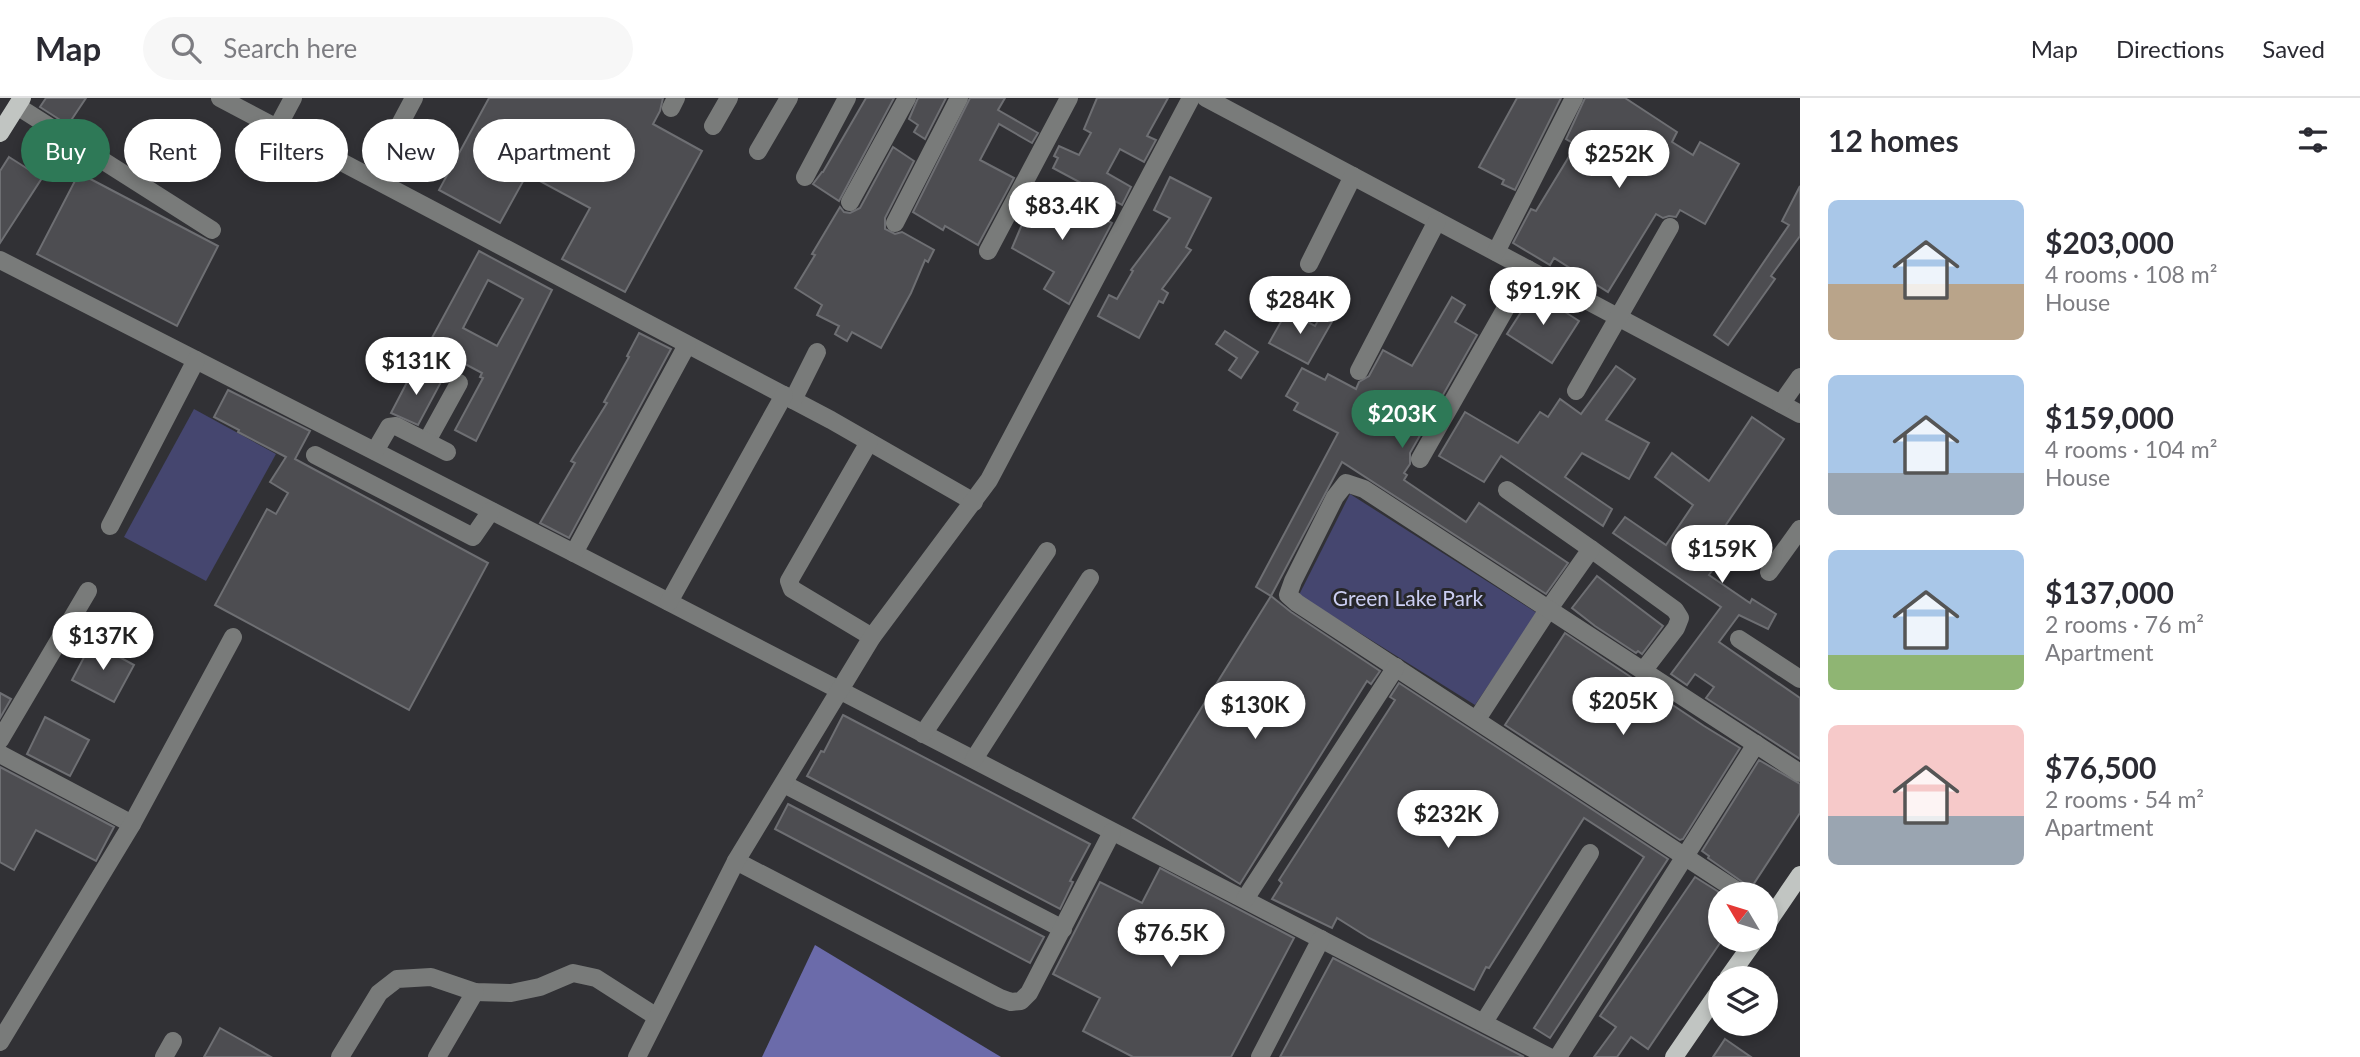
<!DOCTYPE html>
<html lang="en">
<head>
<meta charset="utf-8">
<style>
	:root { --surface:#fff; --page:#f7f7f7; --text:#2b2b33; --muted:#7c7c81; --line:#e1e1e2; --accent:#2e7957 }
	body { margin:0; font-family:Lato,sans-serif; background:var(--page); color:var(--text); height:100vh; display:flex; flex-direction:column; font-size:26px; white-space:nowrap }
	* { box-sizing:border-box; margin:0 }
	p { font-size:23px; color:var(--muted) }
	.icon { flex:none; width:38px; height:38px; fill:none; stroke:currentColor; stroke-width:2; stroke-linecap:round; stroke-linejoin:round }
	.map { position:relative; flex:1; overflow:hidden }
	.panel { display:flex; flex-direction:column; background:var(--surface); width:560px }
	.panel>* { flex:none }
	.hud { position:absolute; left:21px; top:21px; width:665px; height:63px; display:flex; gap:14px }
	.needle { width:46px; rotate:308deg }
	.controls { position:absolute; left:1708px; top:784px; display:grid; gap:14px }
	.controls a { display:grid; place-items:center; width:70px; height:70px; border-radius:50%; background:var(--surface); box-shadow:0 4px 10px #0003; font-size:35px }
	.price { position:absolute; translate:-50% -60px; padding:0 16px; border-radius:24px; background:#fff; color:#222; font-size:23px; line-height:46px; filter:drop-shadow(0 2px 4px #0008) }
	.price::after { content:''; position:absolute; left:50%; top:42px; width:21px; height:16px; margin-left:-10px; background:inherit; clip-path:polygon(0 0,100% 0,50% 100%) }
	.price.selected { background:var(--accent); color:#fff }
	ul { padding:0; list-style:none }
	li { display:flex; align-items:center; gap:21px; height:175px; padding:0 28px }
	li span { display:grid; place-items:center; flex:none; width:196px; height:140px; border-radius:10px; color:#555 }
	li>.icon { margin-inline-start:auto }
	span .icon { width:84px; height:84px; fill:#fffc; stroke-width:1 }
	li b { font-size:30px }
	h2 { display:flex; justify-content:space-between; align-items:center; height:84px; padding:0 28px; font-size:30px }
	.pill { padding:0 24px; border-radius:32px; background:var(--surface); box-shadow:0 4px 10px #0003; font-size:24px; line-height:63px }
	.pill.selected { background:var(--accent); color:#fff }
	header { display:flex; align-items:center; gap:42px; box-sizing:border-box; height:98px; padding:0 35px; background:var(--surface); border-bottom:2px solid var(--line) }
	header strong { font-size:33px }
	nav { display:flex; gap:38px; margin-inline-start:auto; font-size:24px }
	.search { width:490px; height:63px; background:var(--page); display:flex; align-items:center; gap:18px; box-sizing:border-box; padding:0 24px; border-radius:38px; color:var(--muted); font-size:26px }
	main { display:flex; flex:1; min-height:0 }
	.map>svg:first-child { display:block }
	.green { fill:#45466f }
	.water { fill:#6b6baa }
	.building { fill:#4d4d51; stroke:#6e6f73; stroke-width:2; fill-rule:evenodd }
	.lines { fill:none; stroke-linecap:round; stroke-linejoin:round }
	.minor { stroke:#797b7a; stroke-width:18 }
	.major { stroke:#c1c5c2; stroke-width:18 }
	.labels { text-anchor:middle; dominant-baseline:central; stroke-width:6; stroke-linejoin:round; paint-order:stroke }
	.park-label { font-size:21px; fill:#cbcef2; stroke:#27272b }
</style>
</head>
<body>
<header>
<strong>Map</strong>
<div class="search"><svg class="icon" aria-label="search" viewBox="0 0 24 24"><circle cx="10" cy="10" r="6"/><path d="M15 15l6 6"/></svg>Search here</div>
<nav><a>Map</a><a>Directions</a><a>Saved</a></nav>
</header>
<main>
<div class="map">
<svg width="1800" height="959" viewBox="0 0 1800 959">
	<rect width="100%" height="100%" fill="#313135"/>
	<g class="green">
		<path d="M194 311 276 356 206 483 124 439Z"/>
		<path d="M1350 396 1537 515 1475 607 1299 497Z"/>
	</g>
	<path class="water" d="M815 847 1001 959H762Z"/>
	<g class="building">
		<path d="M46 0H86L68 27 40 9Z"/>
		<path d="M489 0H663L660 13 653 26 702 53 625 194 562 161 590 110 527 76 500 125 439 92Z"/>
		<path d="M866 0H894L839 103 813 86 822 74H823Z"/>
		<path d="M918 0H946L925 41 914 34 918 27 909 21Z"/>
		<path d="M970 0H1005L998 12 1038 35 1032 45 999 26 980 62 1014 80 978 147 945 128 943 132 913 114Z"/>
		<path d="M1097 0H1168L1147 38 1156 42 1144 64 1120 51 1107 75 1131 89 1122 107 1053 70 1058 60 1054 58 1059 48 1079 57 1091 35 1084 31Z"/>
		<path d="M1517 0H1561L1515 92 1502 86 1504 82 1479 69Z"/>
		<path d="M1585 0H1625L1677 34 1672 44 1693 57 1700 44 1739 66 1705 126 1680 112 1676 119 1669 118 1663 120 1656 116 1608 194 1554 160 1550 167 1513 145 1531 111 1536 113 1576 47 1566 41Z"/>
		<path d="M893 49 914 63 885 120V131L895 136 902 134 934 152 928 164 925 162 911 195 881 250 852 234 847 243 835 236 839 228 817 217 822 207 795 190 815 157 812 156 840 109 844 114 850 115 860 110Z"/>
		<path d="M9 59 42 80 0 145V73Z"/>
		<path d="M79 75 218 148 177 228 37 156Z"/>
		<path d="M1170 79 1211 100 1186 149 1191 152 1162 191 1168 195 1163 205 1159 203 1139 240 1098 218 1109 197 1117 201 1133 173 1131 172 1170 120 1154 112Z"/>
		<path d="M1800 88V138L1771 178 1775 181 1728 247 1714 237 1789 127 1782 123Z"/>
		<path d="M1047 92 1112 125 1069 206 1044 191 1054 174 1012 150 1026 117 1033 121Z"/>
		<path d="M479 153 552 192 476 343 455 332 483 280 480 279 482 275 452 259 450 262 427 249ZM488 182 523 201 497 248 463 230Z"/>
		<path d="M1534 194 1579 223 1552 265 1507 236Z"/>
		<path d="M1452 199 1465 207 1455 224 1477 237 1410 355V366L1404 375 1407 377 1404 382 1466 424 1479 405 1568 465 1546 496 1342 364 1271 498 1256 489 1338 335 1294 312 1298 305 1286 298 1302 270 1325 282 1328 276 1356 291 1359 284 1369 278 1383 252 1412 268Z"/>
		<path d="M1287 213 1315 228 1322 216 1333 222 1308 266 1269 245Z"/>
		<path d="M1225 233 1258 254 1241 280 1229 272 1237 260 1216 246Z"/>
		<path d="M639 235 671 251 569 440 540 425 575 365 571 363 607 305 604 304 629 259 627 258Z"/>
		<path d="M1616 268 1635 281 1606 322 1649 345 1629 381 1582 355 1565 379 1612 411 1603 428 1501 358 1484 384 1439 358 1465 314 1518 345 1540 314 1548 319 1560 301 1581 316Z"/>
		<path d="M415 269 441 284 418 327 391 315Z"/>
		<path d="M228 292 310 333 295 361 488 465 409 612 215 507 267 411 276 416 288 395 270 384 286 359 238 334 239 332 214 319Z"/>
		<path d="M1752 319 1784 341 1713 446 1725 454 1709 477 1750 505 1752 501 1776 516 1768 531 1739 517 1719 544 1800 600V661L1706 600 1714 589 1695 576 1687 587 1671 576 1721 509 1613 435 1625 419 1666 447 1693 407 1655 379 1672 355 1709 383Z"/>
		<path d="M1597 478 1663 528 1642 556 1638 553 1636 555 1595 528 1572 510Z"/>
		<path d="M1271 498 1291 514 1380 573 1371 586 1367 583 1240 786 1133 720Z"/>
		<path d="M1565 535 1704 628 1740 650 1683 741 1680 742 1505 627Z"/>
		<path d="M92 544 134 567 114 604 72 582Z"/>
		<path d="M1399 585 1668 761 1550 940 1534 930 1644 759 1584 720 1489 870 1486 869 1474 892 1369 840 1337 820 1332 830 1272 801 1282 785 1279 782 1395 602 1390 599Z"/>
		<path d="M0 595 11 601 0 620Z"/>
		<path d="M843 617 1090 746 1070 783 1073 784 1060 811 807 678 821 653 824 654Z"/>
		<path d="M45 619 89 642 70 678 27 656Z"/>
		<path d="M1759 662 1800 686V715L1751 790 1708 760 1709 758 1702 753Z"/>
		<path d="M0 669 114 729 96 763 36 732 14 772 0 764Z"/>
		<path d="M788 706 1044 839 1030 865 775 731Z"/>
		<path d="M1160 770 1294 840 1231 959H1133L1083 933 1100 900 1053 876 1100 784 1142 805Z"/>
		<path d="M1695 779 1722 796 1720 845 1648 951 1631 939 1617 959H1594L1616 929 1600 918Z"/>
		<path d="M1333 860 1524 959H1280Z"/>
		<path d="M220 930 271 959H204Z"/>
		<path d="M1725 941 1751 959H1713Z"/>
	</g>
	<g class="lines">
		<g class="minor">
			<path d="M220 0 831 322 974 404"/>
			<path d="M1206 0 1800 316"/>
			<path d="M17 8 212 132"/>
			<path d="M671 10 676 0"/>
			<path d="M713 28 729 0"/>
			<path d="M277 30 293 0"/>
			<path d="M758 53 789 0"/>
			<path d="M372 79 414 0"/>
			<path d="M805 79 847 0"/>
			<path d="M850 104 907 0"/>
			<path d="M895 125 959 0"/>
			<path d="M988 153 1069 0"/>
			<path d="M1496 154 1574 0"/>
			<path d="M0 162 574 455 1549 959"/>
			<path d="M1309 166 1353 78"/>
			<path d="M1359 273 1437 123"/>
			<path d="M1576 293 1670 129"/>
			<path d="M793 302 817 254"/>
			<path d="M1781 306 1800 279"/>
			<path d="M427 343 459 285"/>
			<path d="M869 344 789 483 792 491 872 539"/>
			<path d="M375 353 389 329 396 328 447 354"/>
			<path d="M315 357 473 439 491 413"/>
			<path d="M1420 361 1528 171"/>
			<path d="M110 428 196 262"/>
			<path d="M1591 451 1675 512 1680 520 1676 530 1643 573"/>
			<path d="M574 455 687 247"/>
			<path d="M1769 474 1800 431"/>
			<path d="M669 504 784 297"/>
			<path d="M1739 541 1800 581"/>
			<path d="M1477 621 1548 512 1591 451 1507 392"/>
			<path d="M923 636 1047 453"/>
			<path d="M0 642 88 493"/>
			<path d="M0 656 132 726"/>
			<path d="M974 661 1090 480"/>
			<path d="M784 686 1063 831"/>
			<path d="M736 763 1000 900 1011 904 1021 903 1029 895 1112 734"/>
			<path d="M1742 796 1297 505 1288 497 1293 483 1335 399 1346 385 1364 391 1800 675"/>
			<path d="M1245 801 1396 569"/>
			<path d="M1484 924 1590 755"/>
			<path d="M0 944 132 726 233 539"/>
			<path d="M164 959 173 943"/>
			<path d="M340 959 379 895 397 881 431 879 475 894 511 895 540 889 573 875 596 880 657 919"/>
			<path d="M437 959 475 894"/>
			<path d="M637 959 736 763 872 539 989 382 1191 0"/>
			<path d="M1260 959 1321 841"/>
			<path d="M1558 959 1756 646"/>
		</g>
		<g class="major">
			<path d="M0 35 22 0"/>
			<path d="M1766 827 1800 777"/>
			<path d="M1728 880 1755 842"/>
			<path d="M1674 959 1720 892"/>
		</g>
	</g>
	<g class="labels">
		<g class="park-label">
			<text x="1408" y="499">Green Lake Park</text>
		</g>
	</g>
</svg>
<div class="controls">
<a><svg class="needle" viewBox="-14 -14 28 28"><path d="M0-13l5 13h-10z" fill="#e53935"/><path d="M0 13l5-13h-10z" fill="#7c7c81"/></svg></a>
<a><svg class="icon" aria-label="layers" viewBox="0 0 24 24"><path d="M12 4l9 5-9 5-9-5zM3 14l9 5 9-5"/></svg></a>
</div>
<b class="price" style="left:1619px;top:92px">$252K</b>
<b class="price" style="left:1062px;top:144px">$83.4K</b>
<b class="price" style="left:1543px;top:229px">$91.9K</b>
<b class="price" style="left:1300px;top:238px">$284K</b>
<b class="price" style="left:416px;top:299px">$131K</b>
<b class="price selected" style="left:1402px;top:352px">$203K</b>
<b class="price" style="left:1722px;top:487px">$159K</b>
<b class="price" style="left:103px;top:574px">$137K</b>
<b class="price" style="left:1623px;top:639px">$205K</b>
<b class="price" style="left:1255px;top:643px">$130K</b>
<b class="price" style="left:1448px;top:752px">$232K</b>
<b class="price" style="left:1171px;top:871px">$76.5K</b>
<div class="hud">
<a class="pill selected">Buy</a>
<a class="pill">Rent</a>
<a class="pill">Filters</a>
<a class="pill">New</a>
<a class="pill">Apartment</a>
</div>
</div>
<section class="panel">
<h2>12 homes<svg class="icon" aria-label="filters" viewBox="0 0 24 24"><path d="M4 7h16M4 17h16"/><circle cx="9" cy="7" r="2"/><circle cx="15" cy="17" r="2"/></svg></h2>
<ul>
<li><span style="background:linear-gradient(#a9c7e8 60%,#b9a48a 0)"><svg class="icon" aria-label="home" viewBox="0 0 24 24"><path d="M3 11l9-7 9 7M6 9v11h12V9"/></svg></span><div><b>$203,000</b><p>4 rooms · 108 m²</p><p>House</p></div></li>
<li><span style="background:linear-gradient(#a9c7e8 70%,#9aa5b1 0)"><svg class="icon" aria-label="home" viewBox="0 0 24 24"><path d="M3 11l9-7 9 7M6 9v11h12V9"/></svg></span><div><b>$159,000</b><p>4 rooms · 104 m²</p><p>House</p></div></li>
<li><span style="background:linear-gradient(#a9c7e8 75%,#8fb573 0)"><svg class="icon" aria-label="home" viewBox="0 0 24 24"><path d="M3 11l9-7 9 7M6 9v11h12V9"/></svg></span><div><b>$137,000</b><p>2 rooms · 76 m²</p><p>Apartment</p></div></li>
<li><span style="background:linear-gradient(#f6c9c9 65%,#9aa5b1 0)"><svg class="icon" aria-label="home" viewBox="0 0 24 24"><path d="M3 11l9-7 9 7M6 9v11h12V9"/></svg></span><div><b>$76,500</b><p>2 rooms · 54 m²</p><p>Apartment</p></div></li>
</ul>
</section>
</main>
</body>
</html>
